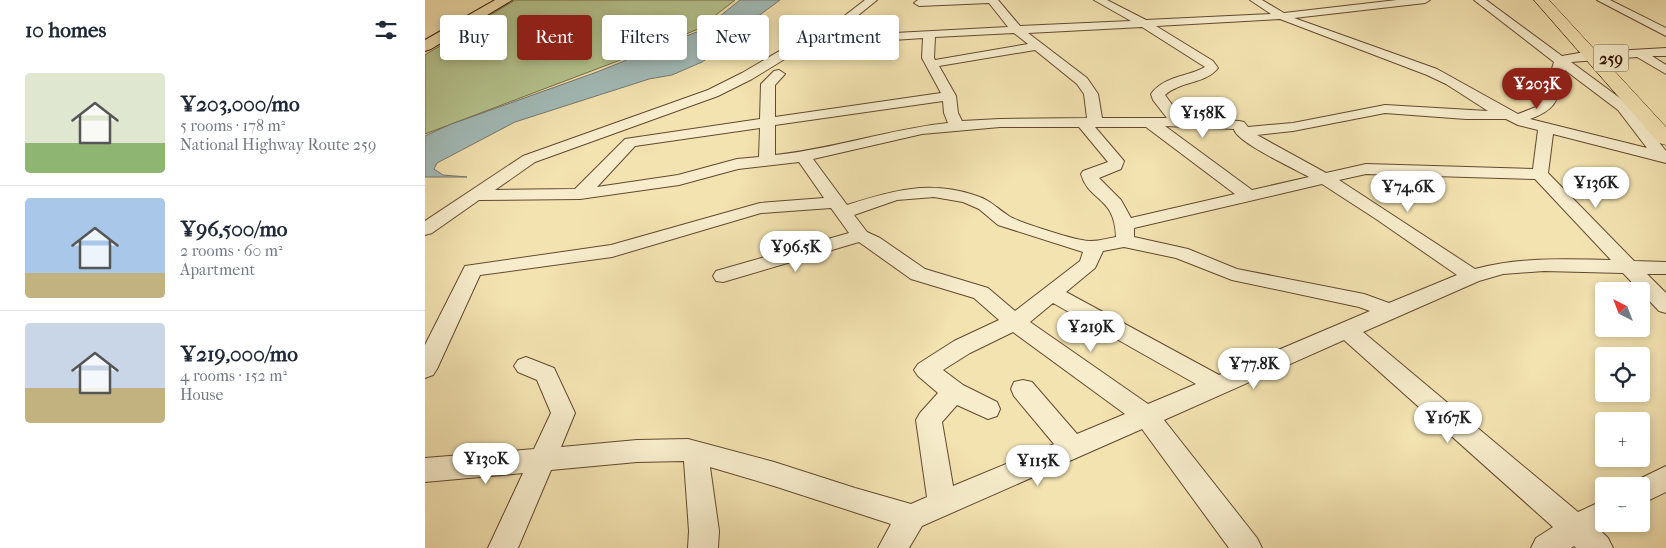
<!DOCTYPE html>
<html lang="en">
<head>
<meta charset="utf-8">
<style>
	:root { --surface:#fff; --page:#f6f6f7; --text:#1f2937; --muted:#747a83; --line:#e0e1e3; --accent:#8f2418 }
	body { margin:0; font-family:"IM FELL French Canon",serif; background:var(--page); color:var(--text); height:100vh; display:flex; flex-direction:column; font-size:19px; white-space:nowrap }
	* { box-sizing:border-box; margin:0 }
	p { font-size:16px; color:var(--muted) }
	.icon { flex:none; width:28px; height:28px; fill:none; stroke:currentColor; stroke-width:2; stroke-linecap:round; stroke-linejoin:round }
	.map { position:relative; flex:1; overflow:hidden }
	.side { display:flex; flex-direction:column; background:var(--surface); width:425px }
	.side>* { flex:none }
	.top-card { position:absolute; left:15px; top:15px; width:475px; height:45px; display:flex; gap:10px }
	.needle { width:32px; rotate:318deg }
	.fabs { position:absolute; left:1170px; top:282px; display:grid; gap:10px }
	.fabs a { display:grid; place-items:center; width:55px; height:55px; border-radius:5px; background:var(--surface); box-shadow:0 2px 8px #0003; font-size:25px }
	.price { position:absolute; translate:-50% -42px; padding:0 11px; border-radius:18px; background:#fff; color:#222; font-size:16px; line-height:32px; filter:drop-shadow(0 1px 2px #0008) }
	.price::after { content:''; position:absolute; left:50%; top:30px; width:15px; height:11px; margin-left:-8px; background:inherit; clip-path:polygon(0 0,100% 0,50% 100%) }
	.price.selected { background:var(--accent); color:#fff }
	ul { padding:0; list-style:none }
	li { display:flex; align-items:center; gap:15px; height:125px; padding:0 25px }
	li+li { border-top:1px solid var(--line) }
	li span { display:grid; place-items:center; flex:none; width:140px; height:100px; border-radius:5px; color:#555 }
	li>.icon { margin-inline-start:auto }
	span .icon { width:60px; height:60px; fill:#fffc; stroke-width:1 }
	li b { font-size:21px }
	h2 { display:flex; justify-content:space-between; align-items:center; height:60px; padding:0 25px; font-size:21px }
	.tag { padding:0 18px; border-radius:5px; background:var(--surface); box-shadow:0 2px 8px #0003; font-size:18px; line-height:45px }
	.tag.selected { background:var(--accent); color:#fff }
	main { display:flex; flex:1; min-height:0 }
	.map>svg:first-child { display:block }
	.green { fill:#b6c58f; stroke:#766e4a }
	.water { fill:#a2bbb8; stroke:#767970 }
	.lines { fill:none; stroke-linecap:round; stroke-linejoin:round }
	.minor-casing { stroke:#64492f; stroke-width:2 }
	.major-casing { stroke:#351604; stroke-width:2 }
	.highway-casing { stroke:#351604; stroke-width:1 }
	.minor { fill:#f7edcc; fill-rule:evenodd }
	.major { fill:#f3e3b1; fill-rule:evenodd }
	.highway { fill:#f3e3b1; fill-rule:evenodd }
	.labels { text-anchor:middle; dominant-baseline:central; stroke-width:4; stroke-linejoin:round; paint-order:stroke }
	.shield { fill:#f7edcc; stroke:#6f5640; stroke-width:1 }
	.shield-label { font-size:16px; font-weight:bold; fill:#351604 }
</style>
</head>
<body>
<main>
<section class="side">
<h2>10 homes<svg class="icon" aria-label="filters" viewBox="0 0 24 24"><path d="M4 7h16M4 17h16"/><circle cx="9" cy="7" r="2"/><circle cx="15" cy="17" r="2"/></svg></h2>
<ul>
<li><span style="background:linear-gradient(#dfe7d0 70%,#8fb573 0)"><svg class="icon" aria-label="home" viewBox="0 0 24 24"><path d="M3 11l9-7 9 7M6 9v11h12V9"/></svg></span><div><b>¥203,000/mo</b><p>5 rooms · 178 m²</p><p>National Highway Route 259</p></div></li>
<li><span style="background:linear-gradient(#a9c7e8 75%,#c2b280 0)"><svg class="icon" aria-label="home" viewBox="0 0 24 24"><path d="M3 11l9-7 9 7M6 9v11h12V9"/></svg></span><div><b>¥96,500/mo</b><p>2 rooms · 60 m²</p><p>Apartment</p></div></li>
<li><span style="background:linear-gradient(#c9d6e8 65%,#c2b280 0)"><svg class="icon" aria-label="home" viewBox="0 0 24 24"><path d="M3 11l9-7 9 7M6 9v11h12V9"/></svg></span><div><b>¥219,000/mo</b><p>4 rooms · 152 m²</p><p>House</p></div></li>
</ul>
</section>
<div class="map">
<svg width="1241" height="548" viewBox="0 0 1241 548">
	<rect width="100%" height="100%" fill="#f3e3b1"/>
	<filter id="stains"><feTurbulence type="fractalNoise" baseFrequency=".004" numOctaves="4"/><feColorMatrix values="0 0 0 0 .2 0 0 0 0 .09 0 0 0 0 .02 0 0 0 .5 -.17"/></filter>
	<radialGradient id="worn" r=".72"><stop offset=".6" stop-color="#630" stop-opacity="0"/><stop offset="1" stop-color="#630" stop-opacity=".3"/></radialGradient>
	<path class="green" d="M90 0H310L273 29 235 45 0 134V55Z"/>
	<path class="water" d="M315 0H355L313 31 296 49 277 62 247 75 224 79 90 122 12 163 9 169 18 175 42 177H0V136L24 125 172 72 279 29Z"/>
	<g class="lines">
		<defs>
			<g id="minor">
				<path d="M440 0H452L410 34H451L583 27 564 3 494 6 489 3 493 0H573L595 26 706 21 669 0H682L721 20 846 14 825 0H837L859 13 972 0H1005L1000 3 869 18 1012 69 1093 114 1111 107 1117 101 1129 62 1049 0H1061L1137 56 1154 53 1241 48V56H1227L1241 65V74L1212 57 1146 62 1203 104 1241 151V163L1128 134 1123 173 1209 261 1241 262V274H1222L1241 293V313L1234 311 1198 273 1119 271 1078 274 1054 281 938 332 1153 512 1179 500V524H1186L1175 530 1183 538 1188 548H1151L1149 546 1146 548H1106L1111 538 1128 527 919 340 739 420 832 538 837 548H804L717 429 497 526 484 548H453L466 524 349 486 285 467 294 531 293 548H263L264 531 259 461 212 462 126 470 93 548H63L98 473 0 482V458L109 449 126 413 112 380 93 372 89 366 93 360 101 357 129 368 150 413 136 447 212 440 263 439 349 462 430 488 486 504 502 497 491 420 495 413 513 393 493 376 489 370 493 364 529 341 574 320 549 298 486 279 434 242 298 282 291 281 288 276 291 271 424 233 406 208 336 213 187 257 55 275 12 369 8 375 0 378V345L40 266 186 245 335 203 399 198 374 162 313 169 254 185 155 199 54 200 7 233 0 235V221L98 156 283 90 317 73 368 43 400 31ZM855 19 1002 75 1021 84 1063 111 960 105 868 123 823 127 819 122 814 121 757 118 740 95C755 81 781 84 793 68L788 61 731 26ZM717 27 780 67C762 77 739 76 726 94L728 100 742 118H677L673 94 662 78 603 33ZM589 33 603 44 510 60 509 58 510 37ZM498 38 497 58 516 93 350 117V85L360 74 354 70 349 71 336 84 335 119 200 139 150 189 70 190 110 162 293 96 327 79 376 49 399 39 438 42ZM610 50 652 84 659 94 662 118 575 119 537 121 533 113 531 96 514 66ZM1140 70 1193 110 1222 148 1105 119C1135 108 1132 98 1140 70ZM518 101 519 113 523 123C465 129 409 149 350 155V125ZM960 113 1041 119H1081L1093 125 1113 130 1108 169 941 164 901 173 832 135 868 131ZM740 126 809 129C811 142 870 169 884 177L827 190ZM575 127H654L683 162 658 171 656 174C664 202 690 196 691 237 679 239 668 243 657 240 644 238 593 222 584 216 570 207 566 200 549 195 503 180 466 191 422 205L388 159 497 134ZM670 127H721L810 194 706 218 696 200 674 178 696 169 699 161ZM335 128 334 157 312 159 253 175 172 187 210 146ZM941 174 1110 179 1186 260C1140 259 1095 257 1050 269L914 180ZM897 184 951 219 1032 275 964 303 939 294 812 269 763 249 709 237V228ZM509 197 538 202 554 209 573 225 658 252 655 261 590 311 563 288 500 269 455 238 442 232 429 215 472 200ZM699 247 751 258 807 280 934 307 945 311 794 375 641 292 670 268 678 251ZM628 303 771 384 723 404 605 322ZM588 332 700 414 652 434 607 382 598 380 589 382 586 389 589 396 629 444 528 486 517 422 532 405 563 419 572 416 575 409 572 402 538 385 518 370 545 353Z"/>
				<path d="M1172 0H1185L1241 28V36Z"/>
				<path d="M1241 466V492L1216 504V486H1205L1206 483Z"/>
			</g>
			<path id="major" d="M70 0H87L6 49 0 51V40Z"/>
			<path id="highway" d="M1109 0H1124L1241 127V145L1234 143Z"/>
		</defs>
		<use href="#minor" class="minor-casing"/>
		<use href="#major" class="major-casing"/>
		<use href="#highway" class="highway-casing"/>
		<use href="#minor" class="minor"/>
		<use href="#major" class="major"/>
		<use href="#highway" class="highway"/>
	</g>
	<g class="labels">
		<rect class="shield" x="1168.5" y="44.5" width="35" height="27" rx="4"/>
		<g class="shield-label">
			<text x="1186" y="58">259</text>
		</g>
	</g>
	<rect width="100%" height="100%" filter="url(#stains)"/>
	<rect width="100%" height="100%" fill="url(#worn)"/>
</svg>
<div class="fabs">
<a><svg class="needle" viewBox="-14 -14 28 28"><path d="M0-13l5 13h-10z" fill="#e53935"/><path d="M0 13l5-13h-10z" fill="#747a83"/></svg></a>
<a><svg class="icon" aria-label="locate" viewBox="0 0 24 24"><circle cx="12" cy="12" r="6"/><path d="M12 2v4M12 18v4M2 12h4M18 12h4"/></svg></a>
<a>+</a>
<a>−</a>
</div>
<b class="price selected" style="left:1112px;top:110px">¥203K</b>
<b class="price" style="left:778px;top:139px">¥158K</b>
<b class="price" style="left:1171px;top:209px">¥136K</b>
<b class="price" style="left:983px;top:213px">¥74.6K</b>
<b class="price" style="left:371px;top:273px">¥96.5K</b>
<b class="price" style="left:666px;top:353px">¥219K</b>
<b class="price" style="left:829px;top:390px">¥77.8K</b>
<b class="price" style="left:1023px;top:444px">¥167K</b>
<b class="price" style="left:61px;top:485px">¥130K</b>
<b class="price" style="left:613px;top:487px">¥115K</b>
<div class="top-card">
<a class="tag">Buy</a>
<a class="tag selected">Rent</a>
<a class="tag">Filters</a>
<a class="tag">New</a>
<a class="tag">Apartment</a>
</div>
</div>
</main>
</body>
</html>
